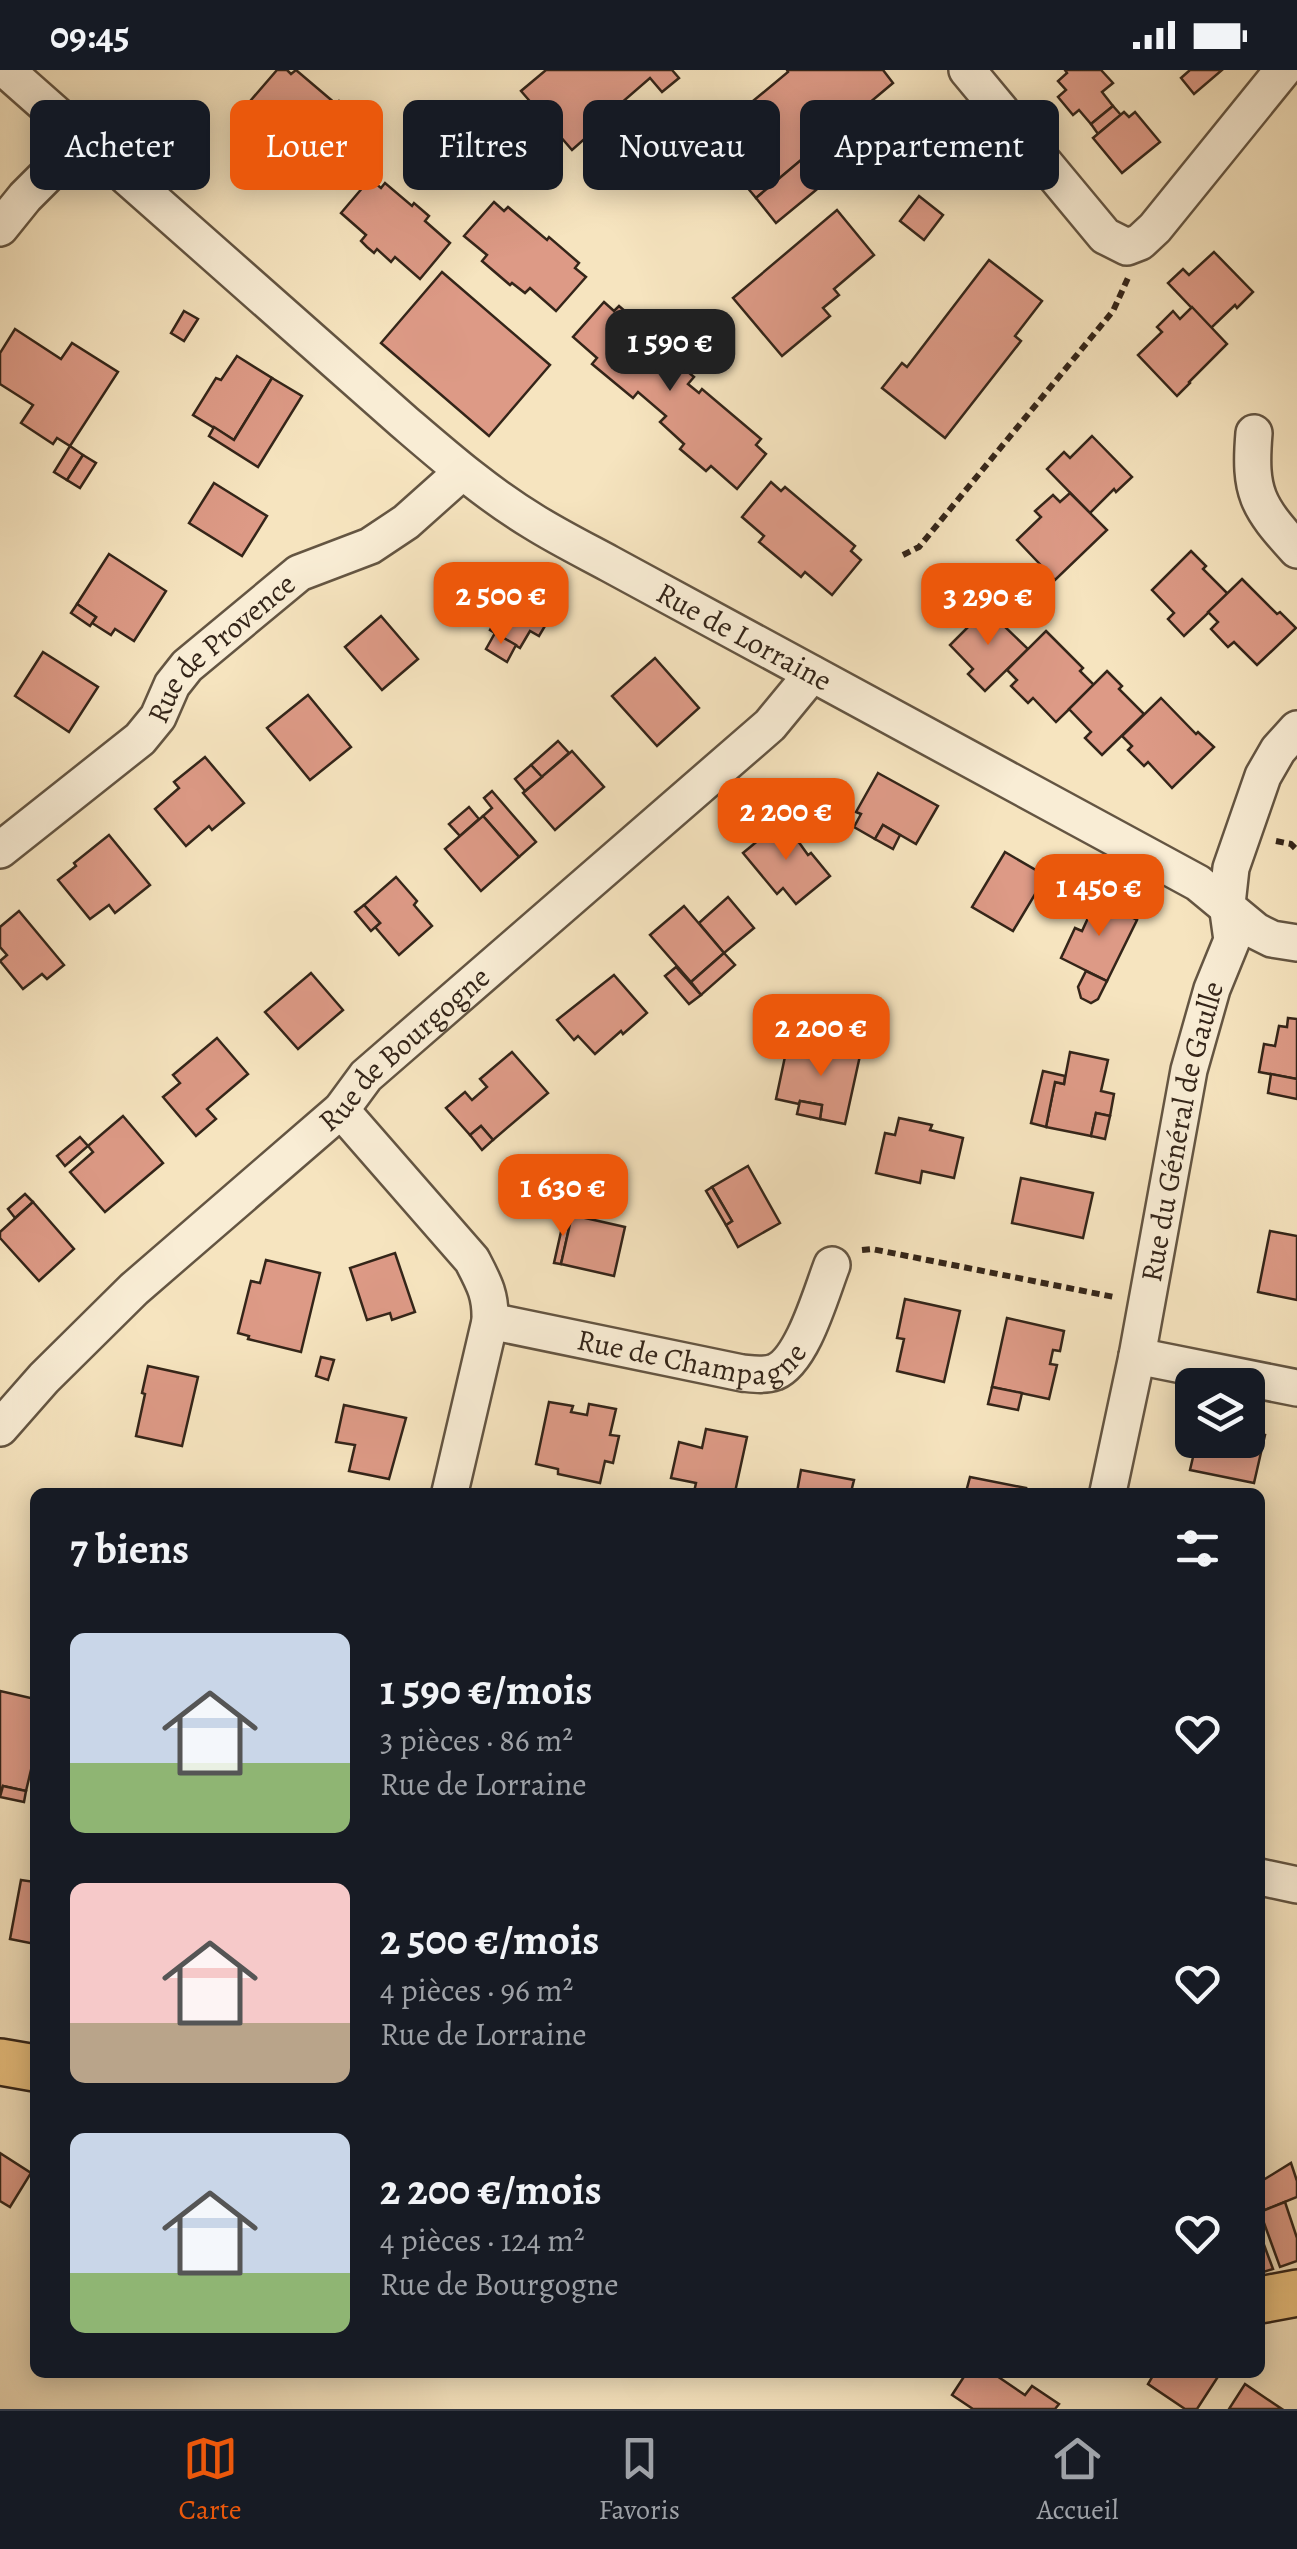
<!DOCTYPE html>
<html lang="fr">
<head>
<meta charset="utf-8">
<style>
	:root { --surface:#171b24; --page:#20242c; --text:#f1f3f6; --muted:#9ea1a6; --line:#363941; --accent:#ea580c }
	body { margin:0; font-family:Alegreya,serif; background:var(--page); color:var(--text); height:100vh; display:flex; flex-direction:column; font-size:38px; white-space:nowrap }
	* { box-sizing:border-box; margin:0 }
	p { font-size:32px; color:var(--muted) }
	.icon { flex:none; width:55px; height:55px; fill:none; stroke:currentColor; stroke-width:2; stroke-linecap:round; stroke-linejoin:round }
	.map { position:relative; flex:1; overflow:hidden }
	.side { position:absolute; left:30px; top:1418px; width:1235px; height:890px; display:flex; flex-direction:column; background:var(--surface); border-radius:15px; box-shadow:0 5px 25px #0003 }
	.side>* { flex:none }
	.top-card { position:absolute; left:30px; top:30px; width:1238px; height:90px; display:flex; gap:20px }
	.tools { position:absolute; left:1175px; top:1298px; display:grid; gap:20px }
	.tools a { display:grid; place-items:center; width:90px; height:90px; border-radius:15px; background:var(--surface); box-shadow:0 5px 25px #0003; font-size:50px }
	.price { position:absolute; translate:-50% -85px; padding:0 22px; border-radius:20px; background:var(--accent); color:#fff; font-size:32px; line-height:65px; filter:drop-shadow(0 2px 5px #0008) }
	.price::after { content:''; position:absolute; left:50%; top:60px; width:30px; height:22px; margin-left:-15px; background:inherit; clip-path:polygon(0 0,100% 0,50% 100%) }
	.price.active { background:#222; color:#fff }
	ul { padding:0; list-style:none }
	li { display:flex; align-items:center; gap:30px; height:250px; padding:0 40px }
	li span { display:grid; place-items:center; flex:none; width:280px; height:200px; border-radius:15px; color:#555 }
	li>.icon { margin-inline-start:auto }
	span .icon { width:120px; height:120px; fill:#fffc; stroke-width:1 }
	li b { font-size:42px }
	h2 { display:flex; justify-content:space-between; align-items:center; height:120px; padding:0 40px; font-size:42px }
	.chip { padding:0 35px; border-radius:15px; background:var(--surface); box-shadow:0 5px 25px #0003; font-size:35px; line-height:90px }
	.chip.active { background:var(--accent); color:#fff }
	.status { display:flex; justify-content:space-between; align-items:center; height:70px; padding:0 50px; background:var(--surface); direction:ltr }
	.status svg { height:28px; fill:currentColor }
	.tabs { display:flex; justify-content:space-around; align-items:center; height:140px; border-top:2px solid var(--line); background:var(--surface); font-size:28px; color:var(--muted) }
	.tabs a { display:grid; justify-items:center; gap:5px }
	.tabs .active { color:var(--accent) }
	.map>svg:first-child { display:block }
	.building { fill:#dd9a86; stroke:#342519; stroke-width:2.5 }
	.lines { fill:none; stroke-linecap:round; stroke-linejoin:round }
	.minor-casing { stroke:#645542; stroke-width:40 }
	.major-casing { stroke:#342519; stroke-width:50 }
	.path { stroke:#342519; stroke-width:6; stroke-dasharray:8 5; stroke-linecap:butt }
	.minor { stroke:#f9edd5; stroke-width:35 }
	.major { stroke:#ebc280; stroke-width:45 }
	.labels { text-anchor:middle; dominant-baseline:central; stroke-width:9; stroke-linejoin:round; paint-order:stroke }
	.street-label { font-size:30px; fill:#342519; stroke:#f9edd5 }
</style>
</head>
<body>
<div class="status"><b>09:45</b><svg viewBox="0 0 49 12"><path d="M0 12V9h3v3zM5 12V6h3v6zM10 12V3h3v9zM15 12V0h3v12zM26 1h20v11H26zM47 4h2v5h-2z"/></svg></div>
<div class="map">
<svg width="1297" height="2339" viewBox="0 0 1297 2339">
	<rect width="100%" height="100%" fill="#f6e4bf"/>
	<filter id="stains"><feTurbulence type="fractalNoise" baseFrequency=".002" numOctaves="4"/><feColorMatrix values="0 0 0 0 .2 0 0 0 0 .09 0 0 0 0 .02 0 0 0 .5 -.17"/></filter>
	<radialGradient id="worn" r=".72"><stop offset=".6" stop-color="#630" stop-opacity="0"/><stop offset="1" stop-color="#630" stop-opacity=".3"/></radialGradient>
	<g class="building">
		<path d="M277 0H287L291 4 296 0 336 34 339 31 368 56 363 62 374 71 344 105 319 83 314 89 300 77 298 80 270 55 275 50 251 30Z"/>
		<path d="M546 0H672L679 8 662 22 650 8 605 47 607 49 572 80 521 21Z"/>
		<path d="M787 0H883L893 13 756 128 707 69 788 2Z"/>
		<path d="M1065 0H1101L1113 13 1102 22 1113 36 1091 54 1079 40 1073 45 1058 27 1066 20 1058 11 1067 3Z"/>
		<path d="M1190 0H1222L1194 24 1181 8Z"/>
		<path d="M918 36 937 59 869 115 850 92Z"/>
		<path d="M1113 36 1121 45 1098 64 1091 54Z"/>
		<path d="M1124 42 1129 47 1135 42 1160 72 1122 103 1093 68Z"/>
		<path d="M852 47 873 73 776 153 756 128Z"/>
		<path d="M370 109 381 118 385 113 412 136 414 133 429 146 425 151 450 173 420 209 395 187 391 192 377 179 374 183 367 177 361 171 366 165 341 143Z"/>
		<path d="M919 126 943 145 924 170 900 151Z"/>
		<path d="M494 132 504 141 508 137 547 170 549 167 579 193 575 198 586 207 556 241 530 218 525 223 512 213 510 215 482 191 487 185 464 166Z"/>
		<path d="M837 140 874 185 834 219 839 225 823 238 830 246 782 286 733 228Z"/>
		<path d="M1214 182 1253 222 1237 238 1235 235 1211 258 1168 213 1183 199 1189 205Z"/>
		<path d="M989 190 1042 231 1015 266 1021 271 945 368 882 318 902 293 907 297Z"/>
		<path d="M442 202 550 295 489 366 381 273Z"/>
		<path d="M604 232 614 241 619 236 685 293 681 296 694 307 688 314 699 323 702 319 761 369 756 375 766 384 737 419 711 396 706 401 680 379 684 374 660 352 666 346 638 322 633 328 592 294 597 288 573 267Z"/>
		<path d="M1192 237 1227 274 1189 312 1190 313 1177 326 1138 285 1162 262 1157 257 1173 241 1180 249Z"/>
		<path d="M184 241 198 249 184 271 171 263Z"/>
		<path d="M15 259 61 289 72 273 118 302 70 376 57 368 53 374 21 353 33 335 0 314V283Z"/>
		<path d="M237 286 272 308 234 370 193 345 216 308 221 310Z"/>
		<path d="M272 308 302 326 258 397 209 366 214 357 234 370Z"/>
		<path d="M1092 366 1132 407 1116 422 1114 419 1090 443 1047 399 1064 382 1070 388Z"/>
		<path d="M70 376 83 385 67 410 54 402Z"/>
		<path d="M83 385 96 393 80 418 67 410Z"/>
		<path d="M771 412 781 421 785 417 855 476 851 481 861 490 832 525 805 502 801 507 759 472 764 466 742 447Z"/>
		<path d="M214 413 267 446 242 486 189 453Z"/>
		<path d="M1070 423 1107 460 1055 510 1017 470 1041 447 1035 441 1053 425 1060 432Z"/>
		<path d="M1191 481 1206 496 1203 499 1228 524 1184 566 1168 549 1174 543 1152 520Z"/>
		<path d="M109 484 166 521 134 571 115 559 111 565 92 553 96 547 77 534Z"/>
		<path d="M490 501 504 508 487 538 473 530Z"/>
		<path d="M506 505 558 534 539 566 530 561 520 578 490 560 498 545 487 538Z"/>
		<path d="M1242 509 1277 544 1280 542 1296 558 1257 595 1234 572 1228 577 1211 559 1218 552 1208 542Z"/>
		<path d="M77 534 96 547 90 556 71 543Z"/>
		<path d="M989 536 1004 551 1002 554 1028 579 985 621 968 604 973 599 950 575Z"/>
		<path d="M381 546 418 589 382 620 345 577Z"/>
		<path d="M1046 561 1083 598 1080 601 1094 615 1056 652 1033 628 1028 633 1011 616 1017 610 1007 600Z"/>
		<path d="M495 563 516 575 507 592 486 579Z"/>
		<path d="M43 582 98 617 69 662 15 626Z"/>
		<path d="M655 588 699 638 657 676 612 626Z"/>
		<path d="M1107 601 1122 616 1119 619 1144 644 1102 685 1085 668 1091 662 1069 639Z"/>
		<path d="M308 625 351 677 310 710 267 658Z"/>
		<path d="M1161 628 1196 664 1198 662 1214 677 1172 718 1148 692 1144 696 1128 680 1132 676 1122 666Z"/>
		<path d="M558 671 569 683 542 707 531 695Z"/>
		<path d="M572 681 604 717 555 760 523 723Z"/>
		<path d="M205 687 244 733 212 760 209 756 186 776 155 739 179 718 174 712Z"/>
		<path d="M531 695 542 707 525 721 515 709Z"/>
		<path d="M878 703 938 736 916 774 883 755 875 769 854 757 861 744 856 742Z"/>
		<path d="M492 721 536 772 519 787 483 746 492 738 484 728Z"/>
		<path d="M469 737 479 749 460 766 449 754Z"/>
		<path d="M483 746 519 787 481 821 445 779Z"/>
		<path d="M783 750 808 785 811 783 830 806 796 834 783 818 777 824 743 783Z"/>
		<path d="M883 755 900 765 893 779 875 769Z"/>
		<path d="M109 765 150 815 115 843 109 835 90 849 58 810 76 796 74 793Z"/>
		<path d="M1005 782 1046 806 1013 861 972 837Z"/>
		<path d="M396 807 417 831 414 835 432 856 399 885 375 857 380 853 364 835Z"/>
		<path d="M728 827 754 858 724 883 699 853Z"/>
		<path d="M1090 827 1137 850 1107 911 1061 888 1075 858 1082 861 1088 848 1082 844Z"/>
		<path d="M364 835 380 853 371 861 355 842Z"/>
		<path d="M684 836 724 883 691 912 650 865Z"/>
		<path d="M19 841 64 895 47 909 42 904 23 919 0 891 7 885 0 877V857Z"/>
		<path d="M724 883 735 895 701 925 691 912Z"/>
		<path d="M676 897 701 925 689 934 665 906Z"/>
		<path d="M1086 901 1107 911 1098 929 1091 933 1081 928 1078 917Z"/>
		<path d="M311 903 343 940 298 979 265 942Z"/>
		<path d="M614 905 647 943 623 964 621 961 595 984 578 966 574 970 557 950Z"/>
		<path d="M1288 948 1297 949V1009L1259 1002 1264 974 1275 976 1279 956 1287 957Z"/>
		<path d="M217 968 248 1004 207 1039 216 1049 196 1066 163 1027 180 1013 173 1005Z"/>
		<path d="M812 971 861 981 845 1054 820 1049 822 1035 800 1031 799 1034 776 1029 786 982 809 987Z"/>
		<path d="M512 982 548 1023 493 1070 481 1056 470 1065 446 1038 465 1022 472 1030 487 1017 480 1009Z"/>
		<path d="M1070 982 1108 990 1101 1021 1114 1024 1110 1046 1096 1043 1091 1066 1046 1057 1055 1012 1064 1014Z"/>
		<path d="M1043 1001 1065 1006 1064 1014 1055 1012 1046 1057 1031 1053Z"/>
		<path d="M1271 1004 1297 1009V1029L1268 1023Z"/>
		<path d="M800 1031 822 1035 820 1049 797 1044Z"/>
		<path d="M1096 1043 1110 1046 1105 1069 1091 1066Z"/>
		<path d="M123 1046 163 1093 105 1142 70 1102 93 1082 88 1076Z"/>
		<path d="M899 1048 932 1055 930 1060 963 1068 954 1108 922 1101 920 1113 876 1103 885 1063 895 1065Z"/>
		<path d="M481 1056 493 1070 482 1080 470 1065Z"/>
		<path d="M80 1067 88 1076 65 1096 57 1086Z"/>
		<path d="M748 1096 780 1153 738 1177 726 1155 732 1151 712 1117Z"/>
		<path d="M1021 1108 1093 1123 1083 1168 1012 1153Z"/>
		<path d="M712 1117 732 1151 726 1155 706 1121Z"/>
		<path d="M25 1124 33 1132 15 1148 8 1139Z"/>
		<path d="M33 1132 74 1179 39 1211 0 1168V1162Z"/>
		<path d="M565 1144 572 1145 561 1194 554 1193Z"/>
		<path d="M572 1145 625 1157 614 1206 561 1194Z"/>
		<path d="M1270 1161 1297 1166V1230L1258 1222Z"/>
		<path d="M395 1183 415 1242 392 1250 390 1243 367 1250 350 1198Z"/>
		<path d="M266 1190 320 1203 301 1282 248 1269 249 1266 238 1263 251 1211 260 1213Z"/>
		<path d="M905 1229 960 1241 944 1312 897 1301 904 1269 897 1268Z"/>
		<path d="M1007 1248 1064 1261 1060 1281 1053 1280 1050 1294 1057 1295 1049 1329 992 1317Z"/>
		<path d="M321 1287 334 1290 328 1310 316 1306Z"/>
		<path d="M148 1296 198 1307 182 1376 136 1366 145 1324 142 1323Z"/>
		<path d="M992 1317 1022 1323 1018 1340 988 1334Z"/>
		<path d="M549 1332 573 1336 571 1342 587 1345 589 1334 616 1339 610 1365 619 1366 613 1393 605 1391 600 1413 558 1404V1399L536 1394Z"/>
		<path d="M344 1335 406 1348 389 1409 349 1401 355 1375 336 1372Z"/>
		<path d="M706 1359 747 1367 735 1422H694L696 1413 671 1408 679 1372 702 1378Z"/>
		<path d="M1248 1361 1265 1365 1254 1413 1190 1400 1197 1370H1248Z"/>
		<path d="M801 1400 854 1410 851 1422H797Z"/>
		<path d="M970 1407 1026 1418 1025 1422H966Z"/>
		<path d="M0 1621 35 1629V1683L26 1721 3 1716 0 1727Z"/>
		<path d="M3 1716 26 1721 24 1732 0 1727Z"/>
		<path d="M21 1810 35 1812V1874L10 1869Z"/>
		<path d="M0 2083 31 2103 10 2137 0 2131Z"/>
		<path d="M1291 2093 1297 2111V2127L1260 2142V2112Z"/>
		<path d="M1285 2132 1297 2168V2191L1280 2197 1260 2142Z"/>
		<path d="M1260 2164 1273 2199 1260 2203Z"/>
		<path d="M967 2302H991L1025 2325 1032 2316 1059 2334 1055 2339H973L952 2325Z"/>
		<path d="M1155 2302H1221L1197 2339H1185L1148 2314Z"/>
		<path d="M1245 2314 1267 2329 1282 2339H1229Z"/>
	</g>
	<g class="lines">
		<defs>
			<g id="minor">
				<path id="s1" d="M6 0 403 351C445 387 486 423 534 452 558 467 584 480 610 494L1198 813 1256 861 1272 869 1297 873"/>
				<path d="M967 0 1105 166 1127 177 1140 172 1155 158 1283 0"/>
				<path d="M0 158 25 127 83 69"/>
				<path d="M1254 363C1249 423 1257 436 1297 480"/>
				<path id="s2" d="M0 780 140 669 158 647 172 615 187 596 299 503 370 476 406 452 462 402"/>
				<path d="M341 1040 472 1190C484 1213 491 1225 490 1251L450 1422"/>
				<path id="s3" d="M490 1251 742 1303C753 1304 764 1306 775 1302 803 1290 821 1223 832 1195"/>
				<path d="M1137 1286 1297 1318"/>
				<path id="s4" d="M0 1358 44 1308 134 1219 341 1040 366 1006 770 655 812 604"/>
				<path id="s5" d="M1108 1422 1137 1286 1189 1000 1212 919 1232 870 1227 834 1231 798 1263 706 1278 680 1297 659"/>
				<path d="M1260 1807 1297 1815"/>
			</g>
			<g id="major">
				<path d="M0 1992 35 1998"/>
				<path d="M1260 2230 1297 2223"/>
			</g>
		</defs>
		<use href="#minor" class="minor-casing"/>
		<use href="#major" class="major-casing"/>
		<g class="path">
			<path d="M903 485 919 477 1113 241 1128 208"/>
			<path d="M1276 771 1291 774 1297 780"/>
			<path d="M862 1180 872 1179 1114 1227"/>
		</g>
		<use href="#minor" class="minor"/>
		<use href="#major" class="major"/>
	</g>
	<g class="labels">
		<g class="street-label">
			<text stroke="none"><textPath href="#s1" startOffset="935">Rue de Lorraine</textPath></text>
			<text stroke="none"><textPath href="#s2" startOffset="302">Rue de Provence</textPath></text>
			<text stroke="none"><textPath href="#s4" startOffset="555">Rue de Bourgogne</textPath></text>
			<text stroke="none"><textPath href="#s5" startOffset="368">Rue du Général de Gaulle</textPath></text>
			<text stroke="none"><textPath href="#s3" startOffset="208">Rue de Champagne</textPath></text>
		</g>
	</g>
	<rect width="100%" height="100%" filter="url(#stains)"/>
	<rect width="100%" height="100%" fill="url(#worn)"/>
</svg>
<div class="tools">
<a><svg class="icon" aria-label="layers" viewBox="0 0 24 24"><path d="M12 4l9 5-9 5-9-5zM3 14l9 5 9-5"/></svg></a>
</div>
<b class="price active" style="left:670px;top:324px">1 590 €</b>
<b class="price" style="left:501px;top:577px">2 500 €</b>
<b class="price" style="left:988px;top:578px">3 290 €</b>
<b class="price" style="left:786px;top:793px">2 200 €</b>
<b class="price" style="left:1099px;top:869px">1 450 €</b>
<b class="price" style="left:821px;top:1009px">2 200 €</b>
<b class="price" style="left:563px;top:1169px">1 630 €</b>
<div class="top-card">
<a class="chip">Acheter</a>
<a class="chip active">Louer</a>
<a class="chip">Filtres</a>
<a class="chip">Nouveau</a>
<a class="chip">Appartement</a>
</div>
<section class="side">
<h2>7 biens<svg class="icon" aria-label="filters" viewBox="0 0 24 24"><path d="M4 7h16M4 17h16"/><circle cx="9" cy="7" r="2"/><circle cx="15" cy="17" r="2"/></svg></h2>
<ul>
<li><span style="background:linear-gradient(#c9d6e8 65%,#8fb573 0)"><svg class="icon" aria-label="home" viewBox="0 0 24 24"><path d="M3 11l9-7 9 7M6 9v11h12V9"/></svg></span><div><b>1 590 €/mois</b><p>3 pièces · 86 m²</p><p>Rue de Lorraine</p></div><svg class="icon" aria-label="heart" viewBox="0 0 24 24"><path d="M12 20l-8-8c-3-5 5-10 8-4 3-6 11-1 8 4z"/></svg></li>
<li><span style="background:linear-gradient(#f6c9c9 70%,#b9a48a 0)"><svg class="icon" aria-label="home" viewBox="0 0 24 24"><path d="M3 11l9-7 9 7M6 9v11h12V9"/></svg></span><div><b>2 500 €/mois</b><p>4 pièces · 96 m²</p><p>Rue de Lorraine</p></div><svg class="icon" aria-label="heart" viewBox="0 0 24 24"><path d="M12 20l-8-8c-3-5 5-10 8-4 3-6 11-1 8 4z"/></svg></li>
<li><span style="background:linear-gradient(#c9d6e8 70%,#8fb573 0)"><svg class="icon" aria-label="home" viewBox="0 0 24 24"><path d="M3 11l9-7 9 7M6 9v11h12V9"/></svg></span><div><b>2 200 €/mois</b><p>4 pièces · 124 m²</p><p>Rue de Bourgogne</p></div><svg class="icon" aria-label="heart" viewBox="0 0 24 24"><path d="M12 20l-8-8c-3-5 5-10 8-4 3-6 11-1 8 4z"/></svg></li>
</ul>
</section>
</div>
<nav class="tabs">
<a class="active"><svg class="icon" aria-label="map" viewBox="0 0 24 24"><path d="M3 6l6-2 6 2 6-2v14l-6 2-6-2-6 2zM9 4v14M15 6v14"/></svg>Carte</a>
<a><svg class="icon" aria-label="saved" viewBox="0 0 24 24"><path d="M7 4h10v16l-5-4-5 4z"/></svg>Favoris</a>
<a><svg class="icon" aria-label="home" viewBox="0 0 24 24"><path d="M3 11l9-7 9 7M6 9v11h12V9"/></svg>Accueil</a>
</nav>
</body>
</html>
